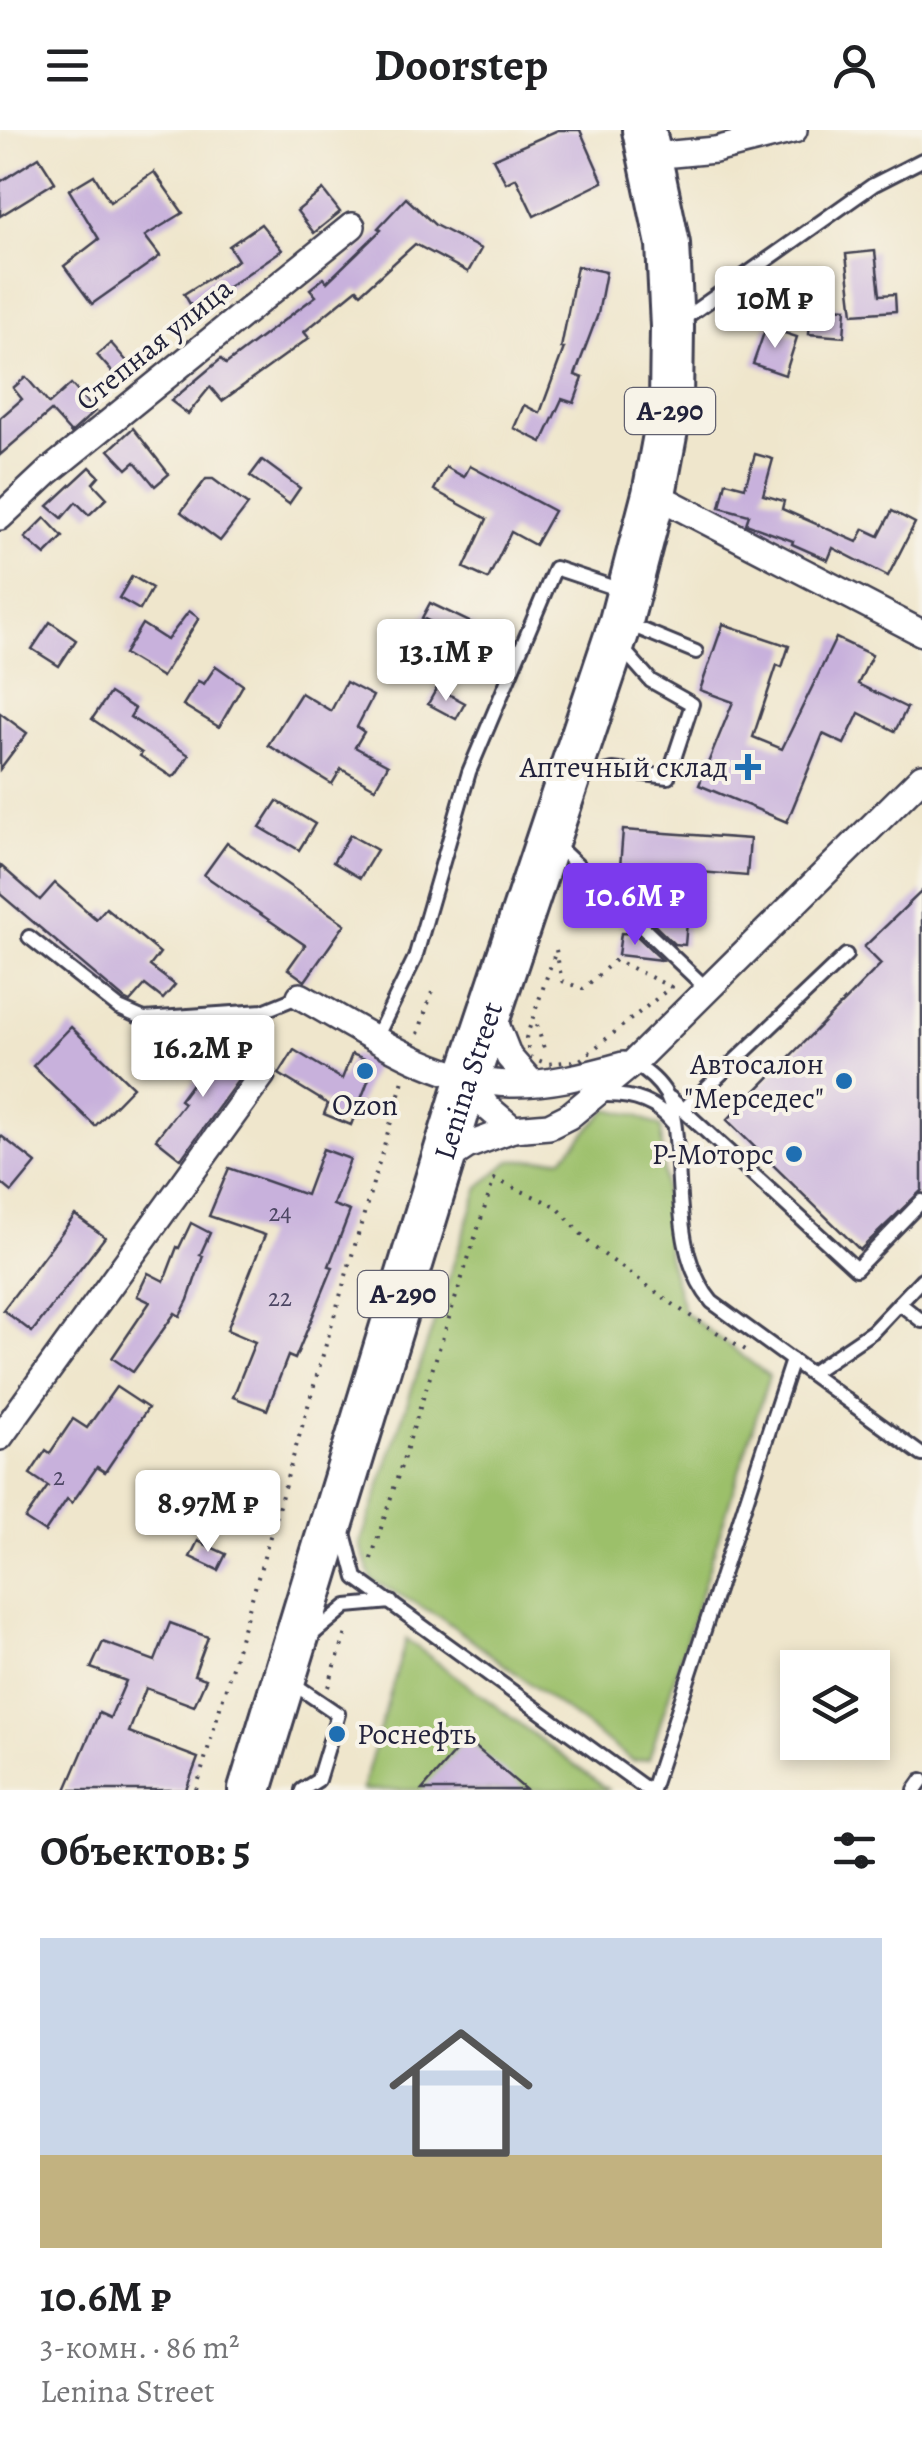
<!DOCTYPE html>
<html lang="ru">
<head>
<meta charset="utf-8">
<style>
	:root { --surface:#fff; --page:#f6f6f6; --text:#202124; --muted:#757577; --line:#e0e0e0; --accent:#7c3aed }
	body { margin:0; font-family:Alegreya,serif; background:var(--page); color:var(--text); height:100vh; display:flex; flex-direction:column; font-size:38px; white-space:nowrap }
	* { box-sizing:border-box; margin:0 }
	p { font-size:32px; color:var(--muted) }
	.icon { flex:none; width:55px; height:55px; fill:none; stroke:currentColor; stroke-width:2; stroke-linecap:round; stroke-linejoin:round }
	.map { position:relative; height:1660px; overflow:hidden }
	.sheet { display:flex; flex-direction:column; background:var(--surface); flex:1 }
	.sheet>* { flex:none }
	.buttons { position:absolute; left:780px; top:1520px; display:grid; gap:20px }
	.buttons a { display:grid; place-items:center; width:110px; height:110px; border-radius:0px; background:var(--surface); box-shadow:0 5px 15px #0003; font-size:50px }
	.price { position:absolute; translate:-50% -85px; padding:0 22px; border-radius:10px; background:#fff; color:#222; font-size:32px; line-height:65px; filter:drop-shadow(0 2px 5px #0008) }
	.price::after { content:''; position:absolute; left:50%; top:60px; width:30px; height:22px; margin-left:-15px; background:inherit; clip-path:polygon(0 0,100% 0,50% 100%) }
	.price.active { background:var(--accent); color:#fff }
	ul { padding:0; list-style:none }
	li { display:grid; align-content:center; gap:20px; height:530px; padding:0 40px }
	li+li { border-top:2px solid var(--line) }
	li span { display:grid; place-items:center; height:310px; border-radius:0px; color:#555 }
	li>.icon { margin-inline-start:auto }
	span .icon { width:180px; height:180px; fill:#fffc; stroke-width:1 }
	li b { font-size:42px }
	h2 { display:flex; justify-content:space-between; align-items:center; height:120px; padding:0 40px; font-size:42px }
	header { display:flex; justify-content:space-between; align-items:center; height:130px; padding:0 40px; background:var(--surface); font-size:45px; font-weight:700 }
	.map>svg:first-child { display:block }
	.green { fill:#9cc06a; stroke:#5f7152; stroke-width:2.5 }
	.building { fill:#c8b1dc }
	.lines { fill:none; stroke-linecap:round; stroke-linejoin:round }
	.service-casing { stroke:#413f51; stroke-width:18 }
	.minor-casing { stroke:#413f51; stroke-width:30 }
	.trunk-casing { stroke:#413f51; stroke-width:48 }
	.path { stroke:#413f51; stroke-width:4; stroke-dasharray:2.5 8; stroke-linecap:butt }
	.service { stroke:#fff; stroke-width:12 }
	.minor { stroke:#fff; stroke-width:25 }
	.trunk { stroke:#fff; stroke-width:42 }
	.poi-dot { fill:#1f6fb2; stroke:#f7f3e8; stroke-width:4 }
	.labels { text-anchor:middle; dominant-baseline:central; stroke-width:8; stroke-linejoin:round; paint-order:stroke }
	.number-label { font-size:25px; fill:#4c4663 }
	.shield { fill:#f7f3e8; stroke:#62616f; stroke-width:2.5 }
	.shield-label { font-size:28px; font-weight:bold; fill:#22223b }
	.street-label { font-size:30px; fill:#22223b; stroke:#f7f3e8 }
	.poi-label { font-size:30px; fill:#22223b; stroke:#f7f3e8; text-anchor:end }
</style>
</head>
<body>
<header><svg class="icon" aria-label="menu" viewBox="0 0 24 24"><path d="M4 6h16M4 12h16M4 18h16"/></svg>Doorstep<svg class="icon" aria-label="person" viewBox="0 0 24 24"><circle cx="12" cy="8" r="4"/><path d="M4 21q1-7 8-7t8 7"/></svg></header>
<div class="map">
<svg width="922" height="1660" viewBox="0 0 922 1660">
	<rect width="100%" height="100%" fill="#f7f3e8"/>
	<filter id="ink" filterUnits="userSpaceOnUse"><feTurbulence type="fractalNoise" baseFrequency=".01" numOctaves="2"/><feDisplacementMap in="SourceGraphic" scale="20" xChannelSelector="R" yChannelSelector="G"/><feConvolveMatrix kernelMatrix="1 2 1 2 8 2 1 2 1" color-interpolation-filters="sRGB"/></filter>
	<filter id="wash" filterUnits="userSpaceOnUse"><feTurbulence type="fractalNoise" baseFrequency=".0048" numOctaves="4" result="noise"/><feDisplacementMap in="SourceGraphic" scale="40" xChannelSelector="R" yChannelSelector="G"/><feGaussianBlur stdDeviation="2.25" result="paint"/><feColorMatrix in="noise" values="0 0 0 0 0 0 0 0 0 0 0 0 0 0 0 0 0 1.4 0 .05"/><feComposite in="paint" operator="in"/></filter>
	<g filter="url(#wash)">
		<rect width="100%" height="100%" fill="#efe6cc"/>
		<g class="green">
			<path d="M608 979 638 986 661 997 668 1126 684 1182 769 1246 649 1629 633 1631 442 1488 372 1450 360 1415 479 1057 510 1031 562 1028Z"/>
			<path d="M406 1509 608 1660H362Z"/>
		</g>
		<g id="blocks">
			<g class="building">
				<path d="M558 0H580L603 52 534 86 516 48 506 53 493 29Z"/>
				<path d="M39 27 55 52 0 86V52Z"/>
				<path d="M154 42 183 83 145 106 160 126 92 174 64 136 99 109 69 60 94 45 110 72Z"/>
				<path d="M323 60 340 82 314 103 297 81Z"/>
				<path d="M406 68 435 95 481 119 468 142 415 114 361 163 357 159 304 202 309 208 222 271 210 257 188 284 171 271 221 229 226 234 316 166 310 159 324 148 327 152 381 100 378 98Z"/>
				<path d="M261 94 282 120 222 161 225 166 199 189 184 164 238 130 229 116Z"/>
				<path d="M875 121 880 165 895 164 896 181 853 184 846 124Z"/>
				<path d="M577 136 606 142 598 184 575 245 583 248 574 273 562 269 542 312 514 298 524 275 540 283 564 218H561Z"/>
				<path d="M811 176 846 178 844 207 809 204Z"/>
				<path d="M766 197 797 207 785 245 753 234Z"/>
				<path d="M111 213 137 243 123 254 97 225Z"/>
				<path d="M26 247 49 274 71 254 95 281 71 303 51 281 0 325V288L22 269 13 258Z"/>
				<path d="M133 298 169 344 155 356 135 332 127 339 109 320Z"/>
				<path d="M755 324 773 329 763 365 784 371 782 379 857 412 864 399 879 406 892 381 915 393 888 446 833 418 828 430 792 414 793 411 746 394 749 385 720 377 726 352 745 357Z"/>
				<path d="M262 330 300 358 289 374 250 346Z"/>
				<path d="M470 336 554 381 535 415 511 402 488 449 464 438 487 389 434 360 446 337 464 347Z"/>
				<path d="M90 337 99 346 93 353 107 368 89 385 76 372 62 388 48 376Z"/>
				<path d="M206 349H213L248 375 220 411 181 382Z"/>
				<path d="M45 388 63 407 45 425 25 408Z"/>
				<path d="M132 446 152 458 140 480 119 468Z"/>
				<path d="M430 473 476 495 469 510 422 488Z"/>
				<path d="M189 481 199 488 162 547 124 524 142 494 167 510Z"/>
				<path d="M50 492 76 510 59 536 32 519Z"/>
				<path d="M394 493 427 510 415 533 382 516Z"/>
				<path d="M723 494 789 516 782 537 777 535 753 607 782 619 836 508 872 525 858 554 907 578 895 601 859 583 844 614 823 604 787 692 699 655 733 572 700 560Z"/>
				<path d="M216 536 243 555 219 597 183 575 198 551 204 554Z"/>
				<path d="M346 552 373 566 357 597 364 602 355 617 388 635 375 658 341 639 332 654 268 615 301 563 331 581Z"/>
				<path d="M437 558 465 573 456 589 428 574Z"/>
				<path d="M110 563 135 579 130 587 189 625 176 645 172 647 140 626 142 623 92 589Z"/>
				<path d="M0 583 27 603 0 639Z"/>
				<path d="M277 671 315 694 299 720 260 697Z"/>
				<path d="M623 700 750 709 747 746 701 742 698 769 689 768 685 815 674 814 645 786H651L656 740 620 737Z"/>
				<path d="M350 705 377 720 360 748 333 732Z"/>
				<path d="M227 713 345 794 305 851 288 839 305 815 204 745Z"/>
				<path d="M0 735 40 770 55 753 96 789 106 778 160 823 150 836 175 855 163 869 145 855 130 872 124 869 0 764Z"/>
				<path d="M922 761V1060L860 1120 727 990 881 834 864 817Z"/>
				<path d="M621 803 635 804 662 830 618 825Z"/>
				<path d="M71 897 133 957 95 996 33 936Z"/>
				<path d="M222 913 250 934 181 1029 156 1009 184 973 180 970Z"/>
				<path d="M294 920 342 949 352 924 375 933 351 995 324 984 328 974 279 944Z"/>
				<path d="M0 1005 36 1033 12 1062 0 1052Z"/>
				<path d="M323 1019 350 1029 333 1075 350 1081 329 1136 333 1137 295 1229 288 1226 267 1280 233 1267 255 1212 227 1200 265 1105 209 1086 229 1038 306 1065Z"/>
				<path d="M75 1085 105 1107 32 1202 3 1180Z"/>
				<path d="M191 1093 210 1103 200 1125 203 1126 188 1170 180 1186 175 1183 133 1242 112 1228 150 1172 137 1166 148 1143 164 1151 177 1117 179 1118Z"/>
				<path d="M116 1257 148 1278 105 1342 97 1337 72 1373 67 1369 45 1402 25 1389 48 1356 30 1344 46 1320 50 1323 73 1289 87 1298Z"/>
				<path d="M198 1411 226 1424 218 1440 190 1427Z"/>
				<path d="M170 1493 208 1507 194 1545 206 1549 194 1576 146 1558 129 1602 198 1628 186 1660H66L99 1583 110 1588 126 1551 91 1538 103 1512 155 1531Z"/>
				<path d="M466 1609 526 1660H422Z"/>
			</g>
		</g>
	</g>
	<g filter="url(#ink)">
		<use href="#blocks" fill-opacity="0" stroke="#413f51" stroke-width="2.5"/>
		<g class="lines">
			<defs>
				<g id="service">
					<path d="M682 190 873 55 922 30"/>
					<path d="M628 494 696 522"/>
					<path d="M576 649 613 640 668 647 692 574 651 551 622 518"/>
					<path d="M553 712 707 859"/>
					<path d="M29 807 119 878 144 889 263 881 300 866"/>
					<path d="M376 908 415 828 469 642 555 438 624 461"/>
					<path d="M633 933C646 941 658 950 666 964 673 976 675 995 676 1009 682 1064 675 1128 712 1172L922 1325"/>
					<path d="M601 965C629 964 655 970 672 992"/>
					<path d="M670 968 856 1139 922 1071"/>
					<path d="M683 980 846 825"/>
					<path d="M899 1173 922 1191"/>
					<path d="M811 1243 873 1201 922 1149"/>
					<path d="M344 1403 356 1448 648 1660"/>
					<path d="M312 1505 347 1476 391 1472"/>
					<path d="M288 1550 338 1584 318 1650 302 1660"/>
					<path d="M652 1660 792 1230"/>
					<path d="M915 1660 922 1650"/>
				</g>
				<g id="minor">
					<path d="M651 26 715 20 794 0"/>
					<path d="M654 364 922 503"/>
					<path d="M0 387 48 342 352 96"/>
					<path d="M300 866C364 901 434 952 510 954 548 955 587 945 623 935"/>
					<path d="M492 884 509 927 531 952"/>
					<path d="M468 948 487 977 513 999 549 996 569 986 633 933 922 647"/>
					<path d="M444 1031 467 1016 513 999"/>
					<path d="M0 1307 262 945"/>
				</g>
				<g id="trunk">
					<path id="s1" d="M250 1660 468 948 621 491 654 364 671 273 672 197 668 114 644 0"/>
				</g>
			</defs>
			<use href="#service" class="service-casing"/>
			<use href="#minor" class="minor-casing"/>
			<use href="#trunk" class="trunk-casing"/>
			<g class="path">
				<path d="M556 820 562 851 583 859 615 830 671 857 580 930 548 934 530 927 526 908Z"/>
				<path d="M537 895 544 919"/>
				<path d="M418 904 432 862"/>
				<path d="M371 1429 494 1049 556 1076 592 1116 684 1182 749 1222"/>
				<path d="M328 1557 347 1500"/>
				<path d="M196 1660 404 947"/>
			</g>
			<use href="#service" class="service"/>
			<use href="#minor" class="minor"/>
			<use href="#trunk" class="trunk"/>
		</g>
	</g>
	<g class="poi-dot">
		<path d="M743 622h10v10h10v10h-10v10h-10v-10h-10v-10h10z"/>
		<circle cx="365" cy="941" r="10"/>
		<circle cx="844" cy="951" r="10"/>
		<circle cx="794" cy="1024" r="10"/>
		<circle cx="337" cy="1604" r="10"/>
	</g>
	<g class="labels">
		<g class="number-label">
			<text x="280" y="1083">24</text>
			<text x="280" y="1168">22</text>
			<text x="59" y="1347">2</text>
		</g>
		<g class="shield">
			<rect x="625" y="258" width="90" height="46" rx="8"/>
			<rect x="358" y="1141" width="90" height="46" rx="8"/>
		</g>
		<g class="shield-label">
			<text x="670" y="281">А-290</text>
			<text x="403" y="1164">А-290</text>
		</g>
		<g class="street-label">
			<text transform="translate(154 214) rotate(-39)">Степная улица</text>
			<text stroke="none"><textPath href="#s1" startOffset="742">Lenina Street</textPath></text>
		</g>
		<g class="poi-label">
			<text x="728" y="637">Аптечный склад</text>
			<text x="824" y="934">Автосалон<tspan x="824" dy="34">"Мерседес"</tspan></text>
			<text x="365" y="975" text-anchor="middle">Ozon</text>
			<text x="774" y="1024">Р-Моторс</text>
			<text x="357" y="1604" text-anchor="start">Роснефть</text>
		</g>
	</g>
</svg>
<div class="buttons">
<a><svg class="icon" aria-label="layers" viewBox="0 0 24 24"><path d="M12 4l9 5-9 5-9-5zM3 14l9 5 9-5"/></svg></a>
</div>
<b class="price" style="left:775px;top:221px">10M ₽</b>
<b class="price" style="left:446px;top:574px">13.1M ₽</b>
<b class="price active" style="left:635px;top:818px">10.6M ₽</b>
<b class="price" style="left:203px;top:970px">16.2M ₽</b>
<b class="price" style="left:208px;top:1425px">8.97M ₽</b>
</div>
<section class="sheet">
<h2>Объектов: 5<svg class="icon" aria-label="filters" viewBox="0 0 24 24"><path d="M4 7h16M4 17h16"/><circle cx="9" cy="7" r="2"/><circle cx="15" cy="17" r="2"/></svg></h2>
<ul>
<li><span style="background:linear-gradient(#c9d6e8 70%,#c2b280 0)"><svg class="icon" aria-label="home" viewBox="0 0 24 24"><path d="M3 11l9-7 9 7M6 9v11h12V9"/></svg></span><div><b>10.6M ₽</b><p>3-комн. · 86 m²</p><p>Lenina Street</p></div></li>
</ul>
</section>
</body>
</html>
